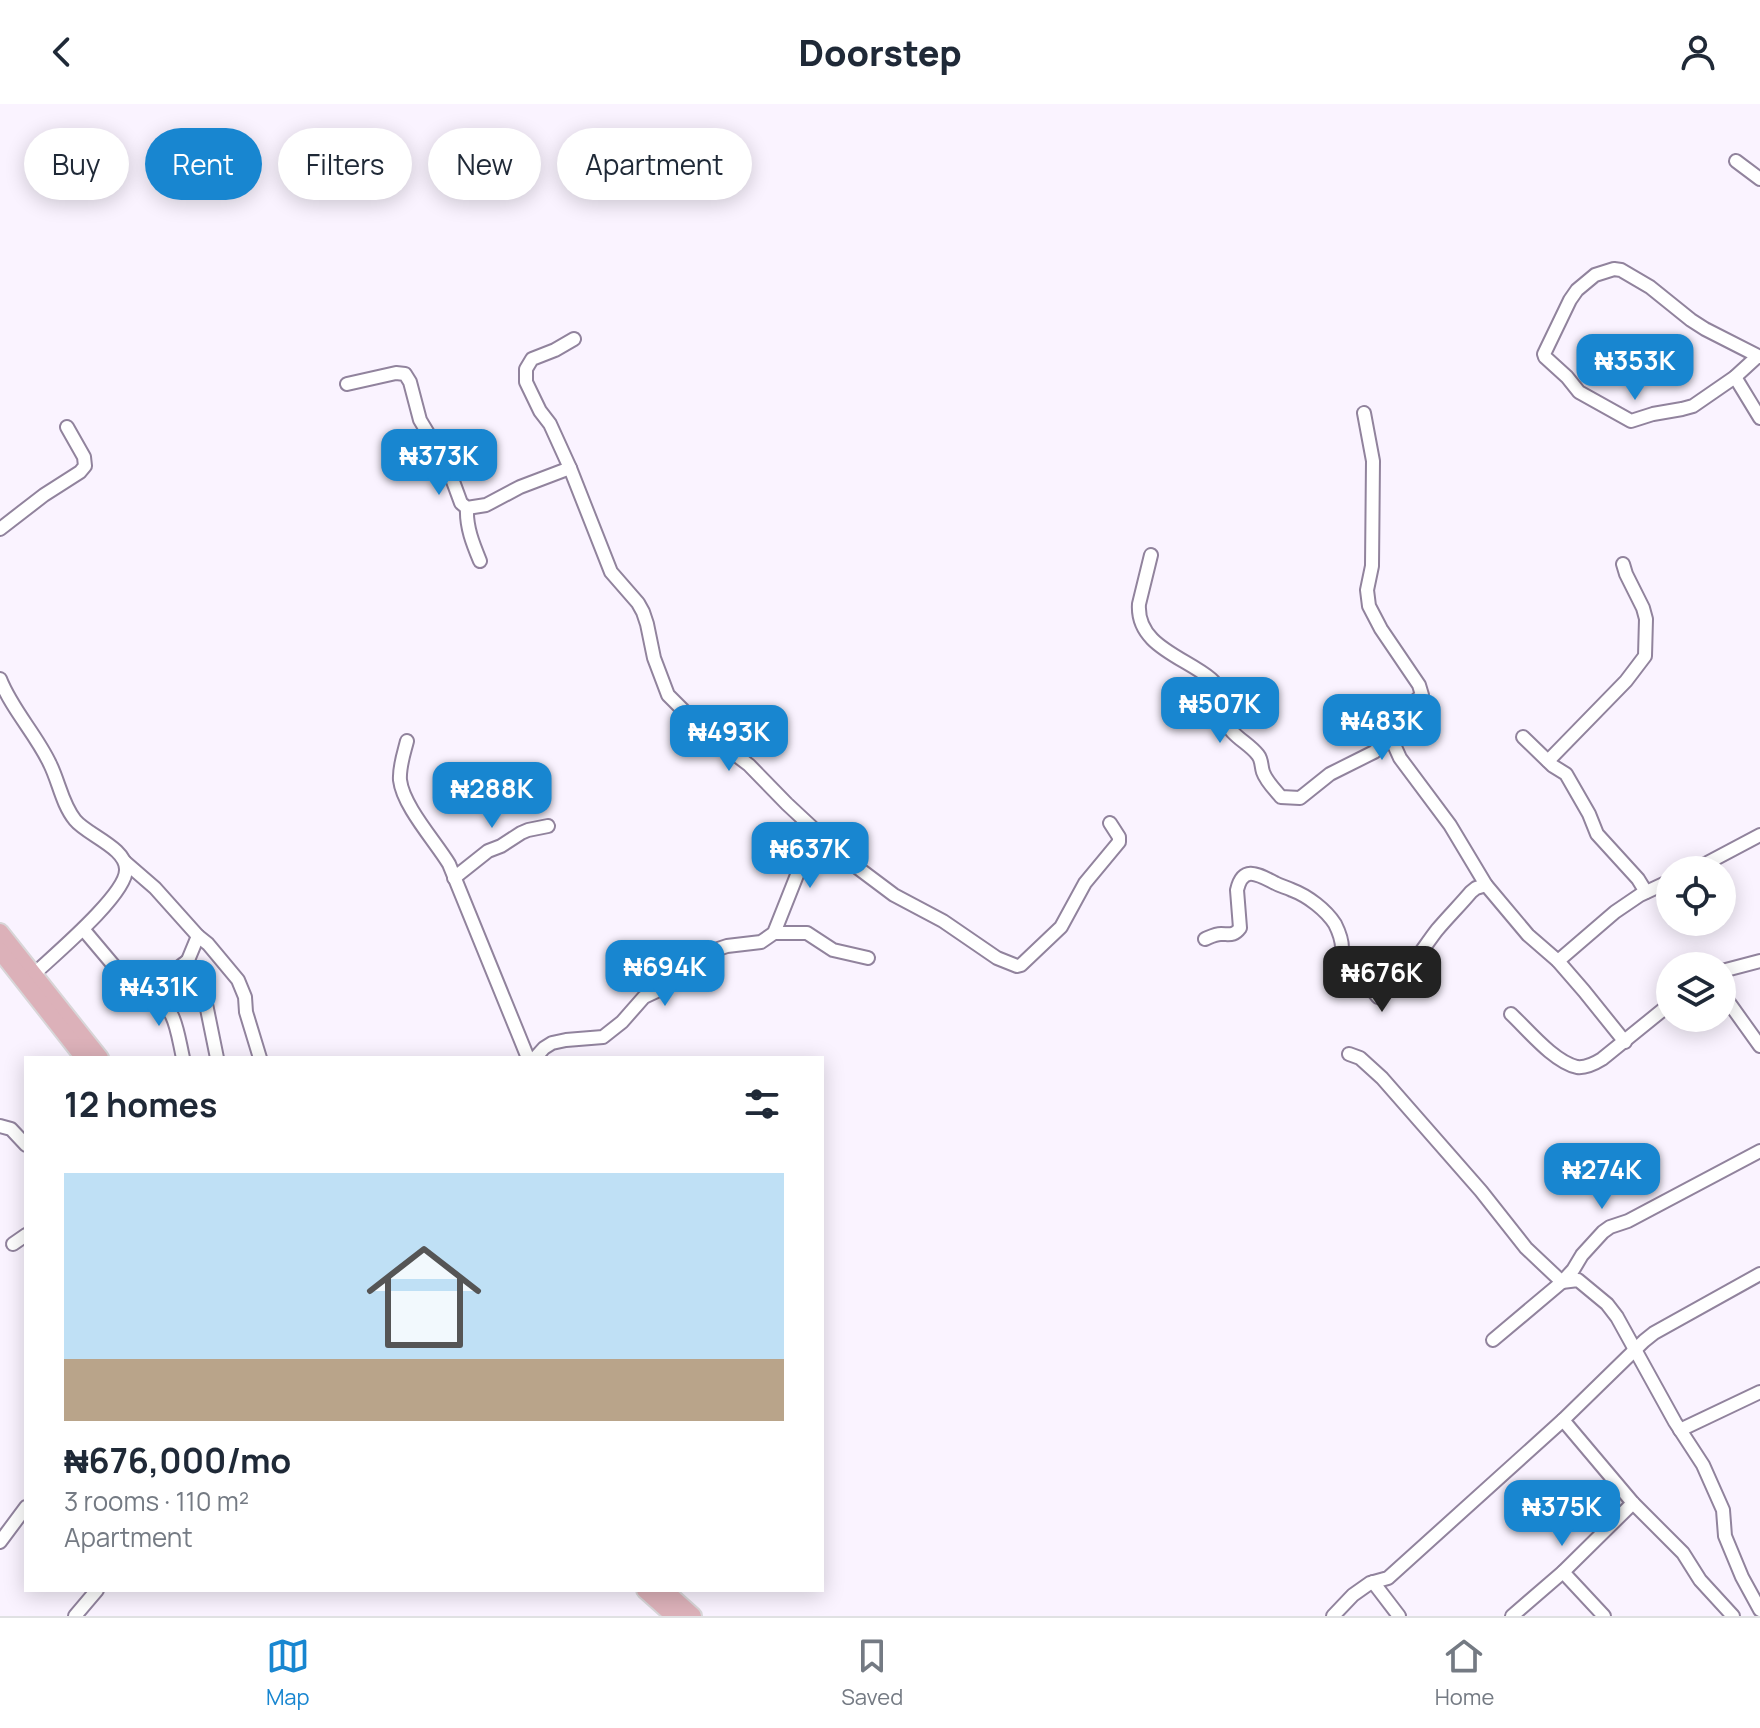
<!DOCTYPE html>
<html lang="en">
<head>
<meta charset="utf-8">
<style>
	:root { --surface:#fff; --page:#f6f6f7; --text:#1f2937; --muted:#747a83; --line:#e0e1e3; --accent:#1886d0 }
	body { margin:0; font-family:Manrope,sans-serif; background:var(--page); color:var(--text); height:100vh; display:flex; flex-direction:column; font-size:30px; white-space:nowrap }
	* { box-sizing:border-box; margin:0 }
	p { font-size:26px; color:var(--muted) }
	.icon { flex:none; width:44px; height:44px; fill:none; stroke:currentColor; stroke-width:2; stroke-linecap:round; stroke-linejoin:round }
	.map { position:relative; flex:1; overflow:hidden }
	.details { position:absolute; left:24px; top:952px; width:800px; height:536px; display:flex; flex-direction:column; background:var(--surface); border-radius:0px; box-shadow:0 4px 20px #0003 }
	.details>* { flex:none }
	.banner { position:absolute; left:24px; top:24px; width:800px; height:72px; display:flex; gap:16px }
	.fabs { position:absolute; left:1656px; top:752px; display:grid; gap:16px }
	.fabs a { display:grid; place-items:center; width:80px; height:80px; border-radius:50%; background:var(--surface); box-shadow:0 4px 20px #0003; font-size:40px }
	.price { position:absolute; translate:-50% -68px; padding:0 18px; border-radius:16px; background:var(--accent); color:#fff; font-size:26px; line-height:52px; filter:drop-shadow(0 2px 4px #0008) }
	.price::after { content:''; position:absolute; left:50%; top:48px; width:24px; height:18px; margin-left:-12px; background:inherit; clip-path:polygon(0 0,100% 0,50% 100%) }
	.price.on { background:#222; color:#fff }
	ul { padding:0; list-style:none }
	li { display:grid; align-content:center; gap:16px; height:424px; padding:0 40px }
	li span { display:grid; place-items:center; height:248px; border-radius:0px; color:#555 }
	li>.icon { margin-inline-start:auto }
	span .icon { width:144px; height:144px; fill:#fffc; stroke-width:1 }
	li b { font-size:34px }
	h2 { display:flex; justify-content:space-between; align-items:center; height:96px; padding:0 40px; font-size:34px }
	.tag { padding:0 28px; border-radius:36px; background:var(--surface); box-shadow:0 4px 20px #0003; font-size:28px; line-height:72px }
	.tag.on { background:var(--accent); color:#fff }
	header { display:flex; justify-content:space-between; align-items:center; height:104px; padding:0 40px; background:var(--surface); font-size:36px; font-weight:800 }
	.menu { display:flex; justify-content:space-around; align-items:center; height:112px; border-top:2px solid var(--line); background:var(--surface); font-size:22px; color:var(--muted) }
	.menu a { display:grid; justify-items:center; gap:4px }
	.menu .on { color:var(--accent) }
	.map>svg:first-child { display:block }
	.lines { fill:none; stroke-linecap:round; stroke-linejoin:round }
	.minor-casing { stroke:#91839d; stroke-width:16 }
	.major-casing { stroke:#d8d6d8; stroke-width:20 }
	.minor { stroke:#fff; stroke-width:12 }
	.major { stroke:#dcb1b9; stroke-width:16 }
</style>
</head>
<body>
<header><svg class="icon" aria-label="back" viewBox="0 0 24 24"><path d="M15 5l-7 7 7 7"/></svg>Doorstep<svg class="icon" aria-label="person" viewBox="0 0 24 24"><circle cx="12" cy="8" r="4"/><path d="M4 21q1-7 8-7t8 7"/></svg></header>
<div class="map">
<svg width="1760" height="1512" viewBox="0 0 1760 1512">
	<rect width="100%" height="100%" fill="#faf3ff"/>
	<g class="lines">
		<defs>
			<g id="minor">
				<path d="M1736 57 1760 75"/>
				<path d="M574 235 555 246 532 255 526 265V278L540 307 550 320 570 364 611 468 638 499 643 508 647 520 654 554 668 591 689 612 709 627 728 645 749 661 787 700 846 755 894 791 943 817 997 854 1017 862 1021 861 1061 823 1085 779 1119 738V733L1110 719"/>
				<path d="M1758 252 1735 273 1693 302 1682 305 1653 310 1631 317 1579 288 1567 273 1545 253 1544 250 1570 196 1577 186 1595 171 1614 165 1621 166 1650 183 1691 216 1705 225 1760 253"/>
				<path d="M1735 273 1760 314"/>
				<path d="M347 280 396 269 405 270 410 278 420 316 447 361 461 399 467 404 486 401 520 383 570 364"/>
				<path d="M1364 309 1373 357 1372 462 1367 486 1369 502 1381 525 1419 581 1422 591 1402 609 1391 634 1400 654 1450 721 1486 781 1528 831 1558 857 1584 887 1625 938"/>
				<path d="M467 404C466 423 473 440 480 457"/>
				<path d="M0 425 44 391 80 368 85 362 84 353 67 323"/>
				<path d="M1151 451 1139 500C1136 542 1185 553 1211 575 1224 586 1220 601 1225 615 1230 632 1248 638 1258 651 1262 656 1261 662 1263 668 1266 677 1275 686 1281 693L1300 694 1330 670 1374 648 1391 634"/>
				<path d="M0 575C12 606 36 630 50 660 59 678 62 700 75 716 87 731 127 744 126 766 126 791 53 852 33 871"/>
				<path d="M1523 633 1553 662 1566 670 1589 710 1597 730 1638 775 1646 788"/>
				<path d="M407 637C404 649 399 663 400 676 403 702 435 737 449 760L528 954"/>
				<path d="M1548 657 1626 577 1645 552 1646 515 1643 504 1626 470 1623 460"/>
				<path d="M125 758 155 784 198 832 208 840 238 876 245 893 246 908 260 954"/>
				<path d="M1694 766 1760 731"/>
				<path d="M454 774 488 747 501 742 521 729 528 726 548 722"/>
				<path d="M83 825 131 882C152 889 170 870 186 858"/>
				<path d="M774 829H807L833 846 868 854"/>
				<path d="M198 832 186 861 205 895 217 954"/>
				<path d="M1205 835C1210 833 1215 830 1221 830 1230 830 1234 832 1240 824L1237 786C1243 760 1259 771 1275 779 1280 782 1286 783 1292 786 1308 792 1326 806 1335 820 1338 826 1342 837 1342 844 1341 851 1337 854 1341 862 1345 870 1357 873 1365 879 1370 883 1374 888 1378 893 1400 883 1422 845 1437 826 1448 813 1460 801 1471 788L1476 784 1486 781"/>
				<path d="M1558 857 1615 808 1640 791 1670 777"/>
				<path d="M1722 867 1760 857"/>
				<path d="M150 883C177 912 175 917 183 954"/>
				<path d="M1722 889 1760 942"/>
				<path d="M1511 910C1528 926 1554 958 1577 963 1586 964 1594 960 1602 955L1670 900"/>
				<path d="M1349 950 1360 954 1382 974 1481 1087 1526 1144 1562 1178 1578 1176 1607 1200 1617 1213 1675 1318 1703 1361 1723 1406 1725 1432 1742 1473 1760 1506"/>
				<path d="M535 954 544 944 552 939 566 936 603 933 622 918 644 893 678 877 712 847 727 842 761 838 774 829 799 766 820 731"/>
				<path d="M0 1022 11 1025 26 1041"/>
				<path d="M13 1140 26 1131"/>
				<path d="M1493 1236 1562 1178 1573 1166 1582 1151 1603 1128 1610 1123 1628 1117 1760 1047"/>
				<path d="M1563 1316 1633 1399 1683 1449 1700 1476 1733 1512"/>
				<path d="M1680 1326 1760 1288"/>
				<path d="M0 1438 26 1403"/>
				<path d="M1563 1468 1604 1512"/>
				<path d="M1373 1478 1399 1512"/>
				<path d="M75 1512 97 1486"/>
				<path d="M1333 1512 1353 1491 1370 1479 1388 1474 1563 1316 1644 1237 1654 1229 1760 1170"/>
				<path d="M1512 1512 1563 1468 1633 1399"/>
			</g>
			<g id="major">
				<path d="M0 828 100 954"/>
				<path d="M0 847 84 954"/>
				<path d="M645 1486 674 1512"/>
				<path d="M664 1486 693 1512"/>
			</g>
		</defs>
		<use href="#minor" class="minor-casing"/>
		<use href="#major" class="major-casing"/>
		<use href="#minor" class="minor"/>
		<use href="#major" class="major"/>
	</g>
</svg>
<div class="fabs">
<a><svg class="icon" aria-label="locate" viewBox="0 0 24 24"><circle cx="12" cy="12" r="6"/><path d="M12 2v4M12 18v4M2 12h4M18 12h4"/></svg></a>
<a><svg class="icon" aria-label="layers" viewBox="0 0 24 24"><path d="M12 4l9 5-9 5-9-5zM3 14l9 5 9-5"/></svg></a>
</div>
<b class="price" style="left:1635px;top:298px">₦353K</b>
<b class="price" style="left:439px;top:393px">₦373K</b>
<b class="price" style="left:1220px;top:641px">₦507K</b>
<b class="price" style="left:1382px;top:658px">₦483K</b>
<b class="price" style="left:729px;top:669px">₦493K</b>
<b class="price" style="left:492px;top:726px">₦288K</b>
<b class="price" style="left:810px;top:786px">₦637K</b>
<b class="price" style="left:665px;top:904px">₦694K</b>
<b class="price on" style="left:1382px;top:910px">₦676K</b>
<b class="price" style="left:159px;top:924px">₦431K</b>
<b class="price" style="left:1602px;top:1107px">₦274K</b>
<b class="price" style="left:1562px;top:1444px">₦375K</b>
<div class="banner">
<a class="tag">Buy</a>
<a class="tag on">Rent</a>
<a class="tag">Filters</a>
<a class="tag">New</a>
<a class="tag">Apartment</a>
</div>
<section class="details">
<h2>12 homes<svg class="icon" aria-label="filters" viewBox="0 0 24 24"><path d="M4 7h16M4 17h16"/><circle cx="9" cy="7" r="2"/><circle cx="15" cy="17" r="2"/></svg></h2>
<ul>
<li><span style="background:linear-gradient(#bfe0f5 75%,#b9a48a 0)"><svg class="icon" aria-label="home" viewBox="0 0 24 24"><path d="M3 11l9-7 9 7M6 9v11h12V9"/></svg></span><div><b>₦676,000/mo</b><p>3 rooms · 110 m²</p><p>Apartment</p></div></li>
</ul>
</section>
</div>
<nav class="menu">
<a class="on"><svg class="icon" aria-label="map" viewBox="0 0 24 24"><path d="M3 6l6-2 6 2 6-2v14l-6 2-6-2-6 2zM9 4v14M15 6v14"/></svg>Map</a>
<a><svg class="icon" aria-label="saved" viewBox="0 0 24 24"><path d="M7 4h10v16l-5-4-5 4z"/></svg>Saved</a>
<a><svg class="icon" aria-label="home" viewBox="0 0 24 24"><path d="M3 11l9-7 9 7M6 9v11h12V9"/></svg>Home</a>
</nav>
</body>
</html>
